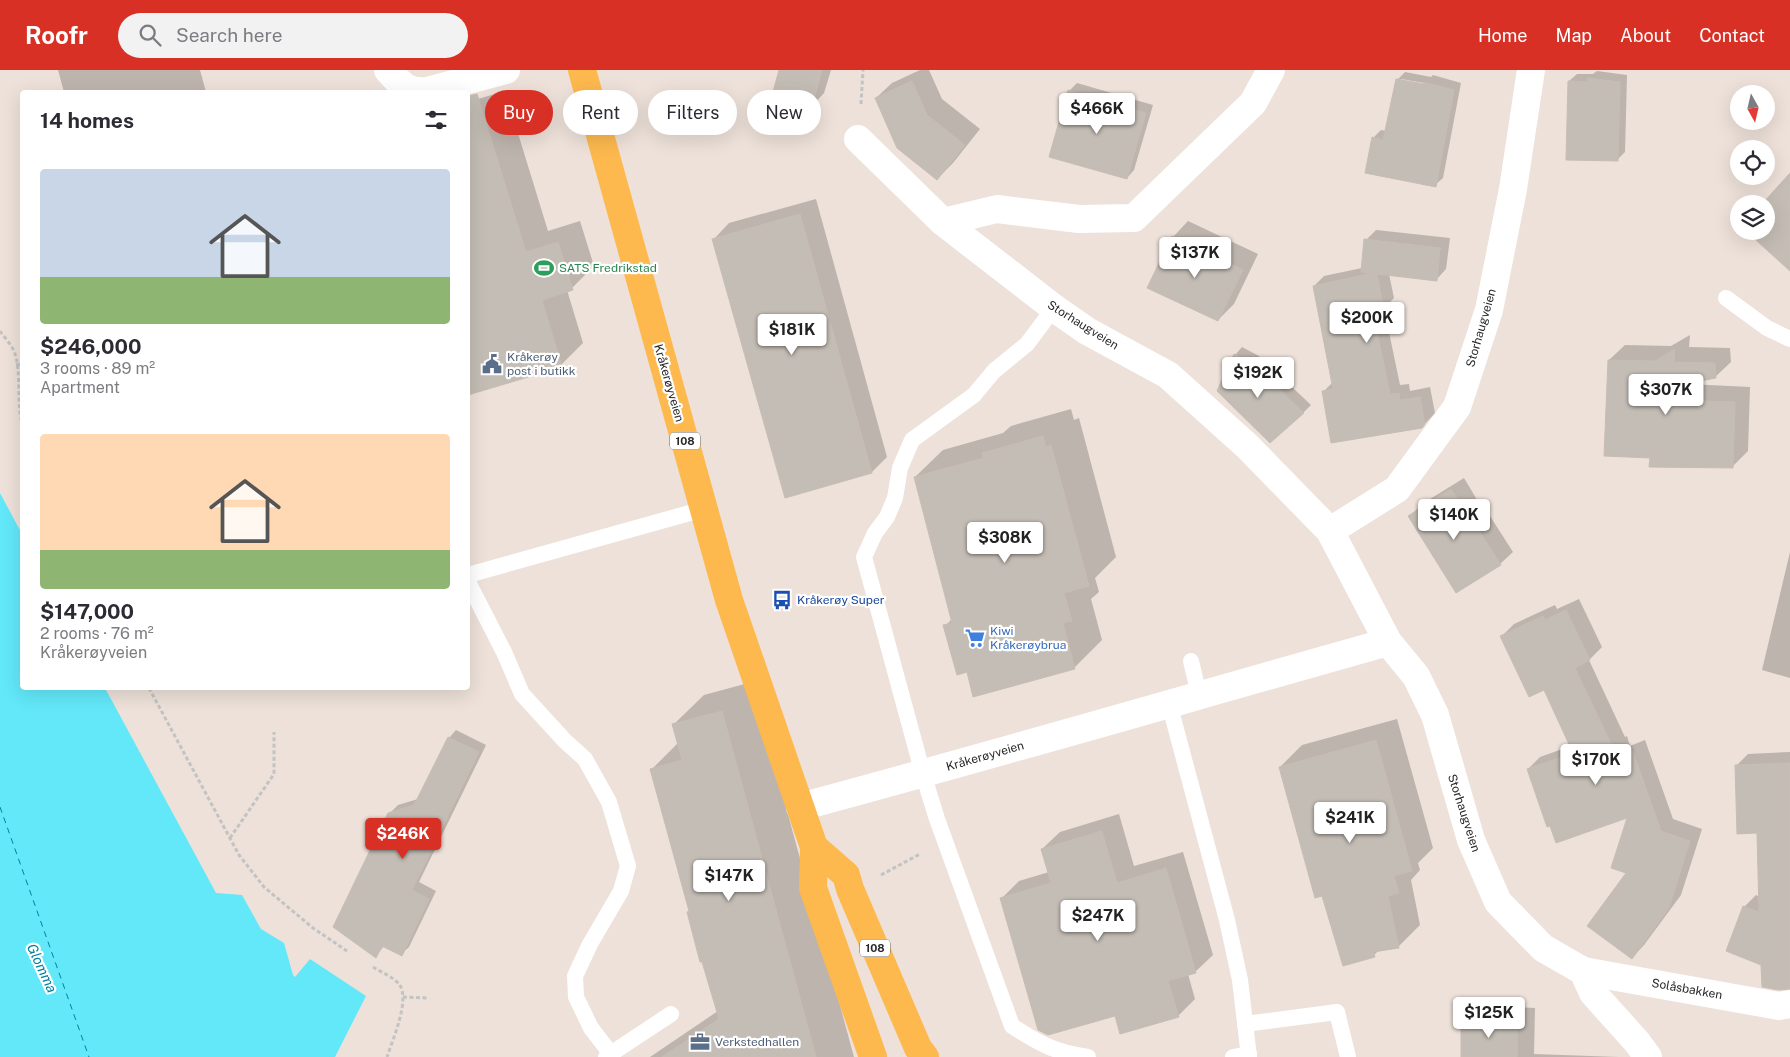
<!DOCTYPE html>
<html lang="en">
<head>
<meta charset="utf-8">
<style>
	:root { --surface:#fff; --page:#f2f2f3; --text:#2b2b33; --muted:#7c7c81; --accent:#d93025 }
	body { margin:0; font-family:"Public Sans",sans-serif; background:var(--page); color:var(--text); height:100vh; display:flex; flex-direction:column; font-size:19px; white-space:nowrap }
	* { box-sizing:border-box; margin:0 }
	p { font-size:16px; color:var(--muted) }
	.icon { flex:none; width:28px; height:28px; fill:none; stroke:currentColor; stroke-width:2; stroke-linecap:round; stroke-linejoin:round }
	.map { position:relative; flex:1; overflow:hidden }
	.details { position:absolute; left:20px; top:20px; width:450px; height:600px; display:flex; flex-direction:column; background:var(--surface); border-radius:5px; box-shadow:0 5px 20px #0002 }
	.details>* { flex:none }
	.top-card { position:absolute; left:485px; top:20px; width:475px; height:45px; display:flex; gap:10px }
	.needle { width:32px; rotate:172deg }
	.fabs { position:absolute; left:1730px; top:15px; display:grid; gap:10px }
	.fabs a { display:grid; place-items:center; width:45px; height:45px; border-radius:50%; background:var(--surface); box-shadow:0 5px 20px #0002; font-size:25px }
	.price { position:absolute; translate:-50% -42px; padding:0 11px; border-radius:5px; background:#fff; color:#222; font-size:16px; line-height:32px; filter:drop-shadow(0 1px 2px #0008) }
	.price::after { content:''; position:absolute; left:50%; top:30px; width:15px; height:11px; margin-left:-8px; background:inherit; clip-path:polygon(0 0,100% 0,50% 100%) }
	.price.on { background:var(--accent); color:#fff }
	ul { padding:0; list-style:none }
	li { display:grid; align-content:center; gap:10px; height:265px; padding:0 20px }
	li span { display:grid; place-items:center; height:155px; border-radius:5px; color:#555 }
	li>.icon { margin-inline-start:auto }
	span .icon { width:90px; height:90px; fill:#fffc; stroke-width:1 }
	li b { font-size:21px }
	h2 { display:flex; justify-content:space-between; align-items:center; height:60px; padding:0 20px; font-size:21px }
	.chip { padding:0 18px; border-radius:22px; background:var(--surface); box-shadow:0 5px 20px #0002; font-size:18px; line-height:45px }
	.chip.on { background:var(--accent); color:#fff }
	header { display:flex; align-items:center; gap:30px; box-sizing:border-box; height:70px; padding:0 25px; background:var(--accent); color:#fff }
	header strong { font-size:24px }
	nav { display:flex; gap:28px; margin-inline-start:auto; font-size:18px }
	.search { width:350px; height:45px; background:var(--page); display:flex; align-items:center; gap:12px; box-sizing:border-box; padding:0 18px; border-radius:28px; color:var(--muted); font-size:19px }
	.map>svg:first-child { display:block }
	.water { fill:#62e8f9 }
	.shadow { fill:#0003; fill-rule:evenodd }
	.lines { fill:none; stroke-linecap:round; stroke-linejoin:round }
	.ferry { stroke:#02809e; stroke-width:1; stroke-dasharray:6 5; stroke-linecap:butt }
	.building { fill:#c4bdb5; stroke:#c8bdb3 }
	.path { stroke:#c3c3c3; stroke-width:3; stroke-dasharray:4 2.5; stroke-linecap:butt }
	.service { stroke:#fff; stroke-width:16 }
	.minor { stroke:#fff; stroke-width:28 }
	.primary { stroke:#fdb94e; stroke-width:28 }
	.labels { text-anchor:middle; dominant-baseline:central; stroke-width:4.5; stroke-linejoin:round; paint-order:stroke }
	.shield { fill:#fff; stroke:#696969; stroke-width:1 }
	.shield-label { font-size:11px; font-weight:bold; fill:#292929 }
	.leisure-label { font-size:12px; fill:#27864d; stroke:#fff; text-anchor:start }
	.street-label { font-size:12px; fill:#292929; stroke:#fff }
	.service-label { font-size:12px; fill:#4e5e75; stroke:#fff; text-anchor:start }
	.transit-label { font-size:12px; fill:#164399; stroke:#fff; text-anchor:start }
	.shop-label { font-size:12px; fill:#366cbe; stroke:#fff; text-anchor:start }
	.water-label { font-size:14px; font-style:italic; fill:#02809e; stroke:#fff }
</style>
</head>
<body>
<header>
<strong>Roofr</strong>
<div class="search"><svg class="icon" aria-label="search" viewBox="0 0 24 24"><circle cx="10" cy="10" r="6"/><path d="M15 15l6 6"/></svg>Search here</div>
<nav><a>Home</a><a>Map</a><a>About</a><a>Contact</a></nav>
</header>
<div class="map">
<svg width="1790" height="987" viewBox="0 0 1790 987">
	<rect width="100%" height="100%" fill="#ede1d9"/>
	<path class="water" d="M0 423 22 464V618H105L216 823 242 825 261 859 284 873 293 905 295 907 310 889 366 926 335 987H0Z"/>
	<g class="shadow">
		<path d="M58 0H200L206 22H64Z"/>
		<path d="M780 0H831L824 23 812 36Z"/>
		<path d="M920 0H929L942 29 980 59 953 93 937 109 876 28 892 13Z"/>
		<path d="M1597 1 1627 5 1625 82 1617 90 1569 11 1577 4H1593Z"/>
		<path d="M1405 2 1431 7 1433 5 1461 13 1443 108 1435 115 1373 68 1381 60 1386 61 1397 10ZM1401 9 1430 14V16L1401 11Z"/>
		<path d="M1077 13 1153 35 1134 100 1127 108 1069 21Z"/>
		<path d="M505 21 548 161 580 151 594 196 572 218 567 220 583 273 561 295 468 324V32Z"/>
		<path d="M816 129 887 387 872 402 786 426 714 169 729 153Z"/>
		<path d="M1188 151 1258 184 1234 234 1218 250 1173 167Z"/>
		<path d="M1376 160 1450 168 1446 199 1436 210 1389 204 1394 228 1384 238 1400 315 1409 314 1410 321 1430 317 1435 343 1422 357 1324 321 1333 312 1314 216 1324 206 1362 198 1366 170Z"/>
		<path d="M1690 265 1689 277 1730 278 1731 292 1715 307 1688 312V314L1750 317 1748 381 1732 397 1651 387 1609 290 1625 275 1671 276Z"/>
		<path d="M1242 277 1259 286 1311 335 1303 343 1235 285Z"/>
		<path d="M1071 339 1074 350 1079 348 1116 487 1095 508 1099 522 1091 529 1102 570 1074 598 968 601 945 556 953 548 915 407 943 380 1003 363 1011 356Z"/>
		<path d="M1464 408 1479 433 1481 432 1513 482 1500 494 1409 447 1422 434Z"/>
		<path d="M1790 482V608L1762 600Z"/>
		<path d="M1579 529 1602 577 1589 590 1625 667 1627 666 1630 676 1645 670 1673 749 1702 759 1681 825 1644 875 1632 888 1628 802 1629 746 1551 754 1528 699 1540 687 1571 676 1544 618 1502 566 1514 554 1555 535 1557 539Z"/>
		<path d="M752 612 854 987H650L718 941 651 700 678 673 673 655 704 625Z"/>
		<path d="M1397 649 1433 778 1418 793 1420 800 1411 810 1420 855 1398 877 1379 880 1374 885 1280 697 1302 675Z"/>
		<path d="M456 660 486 675 419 812 436 821 409 877 401 884 384 876 376 886 389 744 398 735 418 729 449 668Z"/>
		<path d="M1790 682V897L1744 837 1756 825 1760 827 1758 762 1736 696 1748 684Z"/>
		<path d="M1119 744 1134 796 1183 782 1213 885 1195 902 1188 904 1195 929 1178 946 1116 945 1001 829 1019 811 1049 802 1042 779 1060 762Z"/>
		<path d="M1478 936 1535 938 1534 984 1619 987H1462L1463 952Z"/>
	</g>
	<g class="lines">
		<path class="ferry" d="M0 737 89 987"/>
	</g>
	<g class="building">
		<path d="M779 0H822L811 40 771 29Z"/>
		<path d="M1588 8 1620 12 1618 91 1566 90 1568 11 1588 12Z"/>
		<path d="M1396 9 1424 14V12L1454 20 1436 117 1365 103 1372 67 1383 70Z"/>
		<path d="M912 11 927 45 965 75 937 110 897 78 875 28Z"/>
		<path d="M1068 20 1146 43 1127 109 1049 87Z"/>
		<path d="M477 24 526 182 558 172 573 220 542 230 562 297 468 325V26Z"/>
		<path d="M1790 103V201L1746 161H1766V134H1762Z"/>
		<path d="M800 144 872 403 785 428 712 169Z"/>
		<path d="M1172 166 1243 200 1218 251 1147 218Z"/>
		<path d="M1364 169 1440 178 1437 211 1377 204 1384 240 1373 242 1390 324 1399 323 1400 330 1420 327 1425 354 1422 358 1331 373 1322 321 1333 319 1313 216 1372 203 1361 202Z"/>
		<path d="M1675 279 1674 292 1715 293 1716 308 1674 316 1673 330 1735 332 1733 398 1649 397 1650 388 1604 386 1608 290 1655 291Z"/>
		<path d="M1234 284 1252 293 1304 343 1270 373 1217 321Z"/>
		<path d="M1043 366 1046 377 1051 375 1089 516 1064 523 1072 551 1063 553 1075 599 973 627 967 602 957 605 943 555 952 553 914 407 983 388 982 383Z"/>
		<path d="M1451 419 1467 444 1468 443 1501 495 1456 523 1408 446Z"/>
		<path d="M1566 540 1590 590 1575 598 1613 678 1615 677 1618 687 1633 682 1661 761 1690 771 1669 838 1632 889 1587 856 1626 803 1611 798 1627 748 1556 773 1550 756 1547 757 1527 699 1573 683 1544 620 1529 627 1500 566 1543 546 1545 550Z"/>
		<path d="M722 641 816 987H662L719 949 702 892H700L687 842 689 841 650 699 682 690 672 654Z"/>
		<path d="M448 667 479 682 412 820 429 829 402 886 382 876 376 888 333 857 388 743 414 735Z"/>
		<path d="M1376 670 1412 801 1394 806 1399 823 1388 826 1399 878 1373 882 1375 887 1343 896 1322 826 1315 828 1279 697Z"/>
		<path d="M1790 693V919L1779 920 1762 917 1761 895 1726 881 1743 836 1759 842 1757 763 1737 764 1735 695Z"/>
		<path d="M1102 761 1117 813 1166 798 1196 903 1168 911 1179 947 1120 964 1115 946 1048 965 1038 960 1000 828 1051 813 1041 779Z"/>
		<path d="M1461 951 1517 953V987H1461Z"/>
	</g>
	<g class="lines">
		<g class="path">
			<path d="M861 34 863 0"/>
			<path d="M0 261C4 267 11 274 14 281 22 301 16 331 22 353"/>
			<path d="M16 295 22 294"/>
			<path d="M149 618 239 785 264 817 313 858 347 881"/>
			<path d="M230 768 274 704V662"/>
			<path d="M881 805 920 784"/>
			<path d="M373 897C381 902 393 907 399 914 411 929 392 971 387 987"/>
			<path d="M403 927 429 928"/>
		</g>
		<g class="service">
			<path d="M1726 228 1767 258 1790 269"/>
			<path d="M1054 238 1027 274 994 301 974 325 912 370 900 398 895 428 887 447 875 463 864 487 923 704 937 749 1012 956C1040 974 1054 982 1088 987"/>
			<path d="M468 505 704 439"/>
			<path d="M468 512 504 582 522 624 565 671 585 689 609 732 628 796 621 821 590 874 575 906 576 927 591 958 611 984"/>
			<path d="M1191 591 1199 625"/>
			<path d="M1169 633 1227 850 1240 910 1249 987"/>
			<path d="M1245 954 1337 942 1348 987"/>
			<path d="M606 987 671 944"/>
			<path d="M1233 987 1249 984"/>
		</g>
		<g class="minor">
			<path d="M388 0C401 14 406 23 427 21L506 0"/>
			<path d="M858 69 943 152 1054 238 1087 261 1168 305 1247 376 1330 461 1388 572 1416 606 1435 645 1471 770 1498 832 1543 878 1583 901 1593 923 1637 972 1648 987"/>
			<path d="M943 152 997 139 1079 149 1134 148 1253 33 1271 0"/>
			<path d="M1330 461 1397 419 1457 337 1489 240 1513 119 1531 0"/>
			<path d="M800 737C997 684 1192 627 1388 572"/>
			<path d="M1583 901 1779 936 1790 934"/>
		</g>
		<g class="primary">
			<path d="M582 0 729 530 814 777 813 818 873 987"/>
			<path d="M814 777 846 805 850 819 918 978 925 987"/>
		</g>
	</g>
	<defs>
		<symbol id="stadium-bare" viewBox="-9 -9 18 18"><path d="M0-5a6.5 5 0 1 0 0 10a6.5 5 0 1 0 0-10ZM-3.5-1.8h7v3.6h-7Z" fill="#2e9e5b" stroke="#fff" stroke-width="2.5" paint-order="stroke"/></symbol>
		<symbol id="civic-bare" viewBox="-9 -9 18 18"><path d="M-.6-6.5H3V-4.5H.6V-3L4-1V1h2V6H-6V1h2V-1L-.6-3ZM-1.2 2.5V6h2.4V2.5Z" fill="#5c6f8a" stroke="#fff" stroke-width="2.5" paint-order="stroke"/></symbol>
		<symbol id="bus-bare" viewBox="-9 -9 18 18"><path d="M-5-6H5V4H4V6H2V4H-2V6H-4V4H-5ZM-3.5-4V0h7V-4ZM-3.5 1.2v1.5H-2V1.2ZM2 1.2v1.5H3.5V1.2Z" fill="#1a4fb4" stroke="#fff" stroke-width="2.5" paint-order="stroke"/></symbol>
		<symbol id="supermarket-bare" viewBox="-9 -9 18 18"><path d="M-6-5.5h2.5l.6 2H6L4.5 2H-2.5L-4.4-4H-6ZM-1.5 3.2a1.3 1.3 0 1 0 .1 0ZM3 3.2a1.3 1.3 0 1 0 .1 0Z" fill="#3f7fe0" stroke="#fff" stroke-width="2.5" paint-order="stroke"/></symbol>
		<symbol id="office-bare" viewBox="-9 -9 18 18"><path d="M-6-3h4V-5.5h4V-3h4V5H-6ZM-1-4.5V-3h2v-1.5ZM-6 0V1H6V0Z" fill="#5c6f8a" stroke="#fff" stroke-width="2.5" paint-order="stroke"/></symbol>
	</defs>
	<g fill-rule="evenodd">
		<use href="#stadium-bare" x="530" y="184" width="28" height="28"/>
		<use href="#civic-bare" x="478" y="280" width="28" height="28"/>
		<use href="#bus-bare" x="768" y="516" width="28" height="28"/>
		<use href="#supermarket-bare" x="961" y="554" width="28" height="28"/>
		<use href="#office-bare" x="686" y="958" width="28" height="28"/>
	</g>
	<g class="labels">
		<g class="shield">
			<rect x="670" y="362.5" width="30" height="17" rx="4"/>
			<rect x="860" y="869.5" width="30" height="17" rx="4"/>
		</g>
		<g class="shield-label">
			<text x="685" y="371">108</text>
			<text x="875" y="878">108</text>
		</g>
		<g class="leisure-label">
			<text x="559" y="198">SATS Fredrikstad</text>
		</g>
		<g class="street-label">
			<text transform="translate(1083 255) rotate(32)">Storhaugveien</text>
			<text transform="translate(1481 258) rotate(-74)">Storhaugveien</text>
			<text transform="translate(669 313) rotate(74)">Kråkerøyveien</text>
			<text transform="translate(985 686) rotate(-16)">Kråkerøyveien</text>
			<text transform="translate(1464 743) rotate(72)">Storhaugveien</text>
			<text transform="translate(1687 919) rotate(10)">Solåsbakken</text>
		</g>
		<g class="service-label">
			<text x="507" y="287">Kråkerøy<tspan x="507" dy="14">post i butikk</tspan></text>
			<text x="715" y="972">Verkstedhallen</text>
		</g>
		<g class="transit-label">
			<text x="797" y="530">Kråkerøy Super</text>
		</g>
		<g class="shop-label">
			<text x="990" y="561">Kiwi<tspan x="990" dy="14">Kråkerøybrua</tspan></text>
		</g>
		<g class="water-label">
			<text transform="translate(42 898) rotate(65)">Glomma</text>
		</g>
	</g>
</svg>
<div class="fabs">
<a><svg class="needle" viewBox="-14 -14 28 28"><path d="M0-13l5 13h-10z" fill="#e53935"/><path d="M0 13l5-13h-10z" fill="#7c7c81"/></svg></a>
<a><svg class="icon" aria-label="locate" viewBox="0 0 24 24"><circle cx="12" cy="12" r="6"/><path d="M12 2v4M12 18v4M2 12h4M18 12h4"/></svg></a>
<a><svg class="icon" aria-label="layers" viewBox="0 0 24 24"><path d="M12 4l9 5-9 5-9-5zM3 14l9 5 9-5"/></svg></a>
</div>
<b class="price" style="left:1097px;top:65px">$466K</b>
<b class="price" style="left:1195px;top:209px">$137K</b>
<b class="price" style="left:1367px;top:274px">$200K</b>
<b class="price" style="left:792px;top:286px">$181K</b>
<b class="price" style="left:1258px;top:329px">$192K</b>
<b class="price" style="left:1666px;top:346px">$307K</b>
<b class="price" style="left:1454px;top:471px">$140K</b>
<b class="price" style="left:1005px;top:494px">$308K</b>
<b class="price" style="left:1596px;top:716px">$170K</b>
<b class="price" style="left:1350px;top:774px">$241K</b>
<b class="price on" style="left:403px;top:790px">$246K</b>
<b class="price" style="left:729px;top:832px">$147K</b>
<b class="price" style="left:1098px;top:872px">$247K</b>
<b class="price" style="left:1489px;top:969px">$125K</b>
<div class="top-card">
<a class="chip on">Buy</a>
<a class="chip">Rent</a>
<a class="chip">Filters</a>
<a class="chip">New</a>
</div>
<section class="details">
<h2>14 homes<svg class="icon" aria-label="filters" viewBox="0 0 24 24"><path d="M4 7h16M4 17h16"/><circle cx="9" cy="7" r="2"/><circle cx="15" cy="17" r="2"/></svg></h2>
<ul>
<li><span style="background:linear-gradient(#c9d6e8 70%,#8fb573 0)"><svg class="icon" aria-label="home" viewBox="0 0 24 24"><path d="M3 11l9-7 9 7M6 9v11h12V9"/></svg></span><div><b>$246,000</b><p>3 rooms · 89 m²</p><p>Apartment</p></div></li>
<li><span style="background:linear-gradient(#ffd9b3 75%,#8fb573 0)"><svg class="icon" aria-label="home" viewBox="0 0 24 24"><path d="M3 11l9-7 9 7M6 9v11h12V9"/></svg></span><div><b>$147,000</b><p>2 rooms · 76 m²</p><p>Kråkerøyveien</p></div></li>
</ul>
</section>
</div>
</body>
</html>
